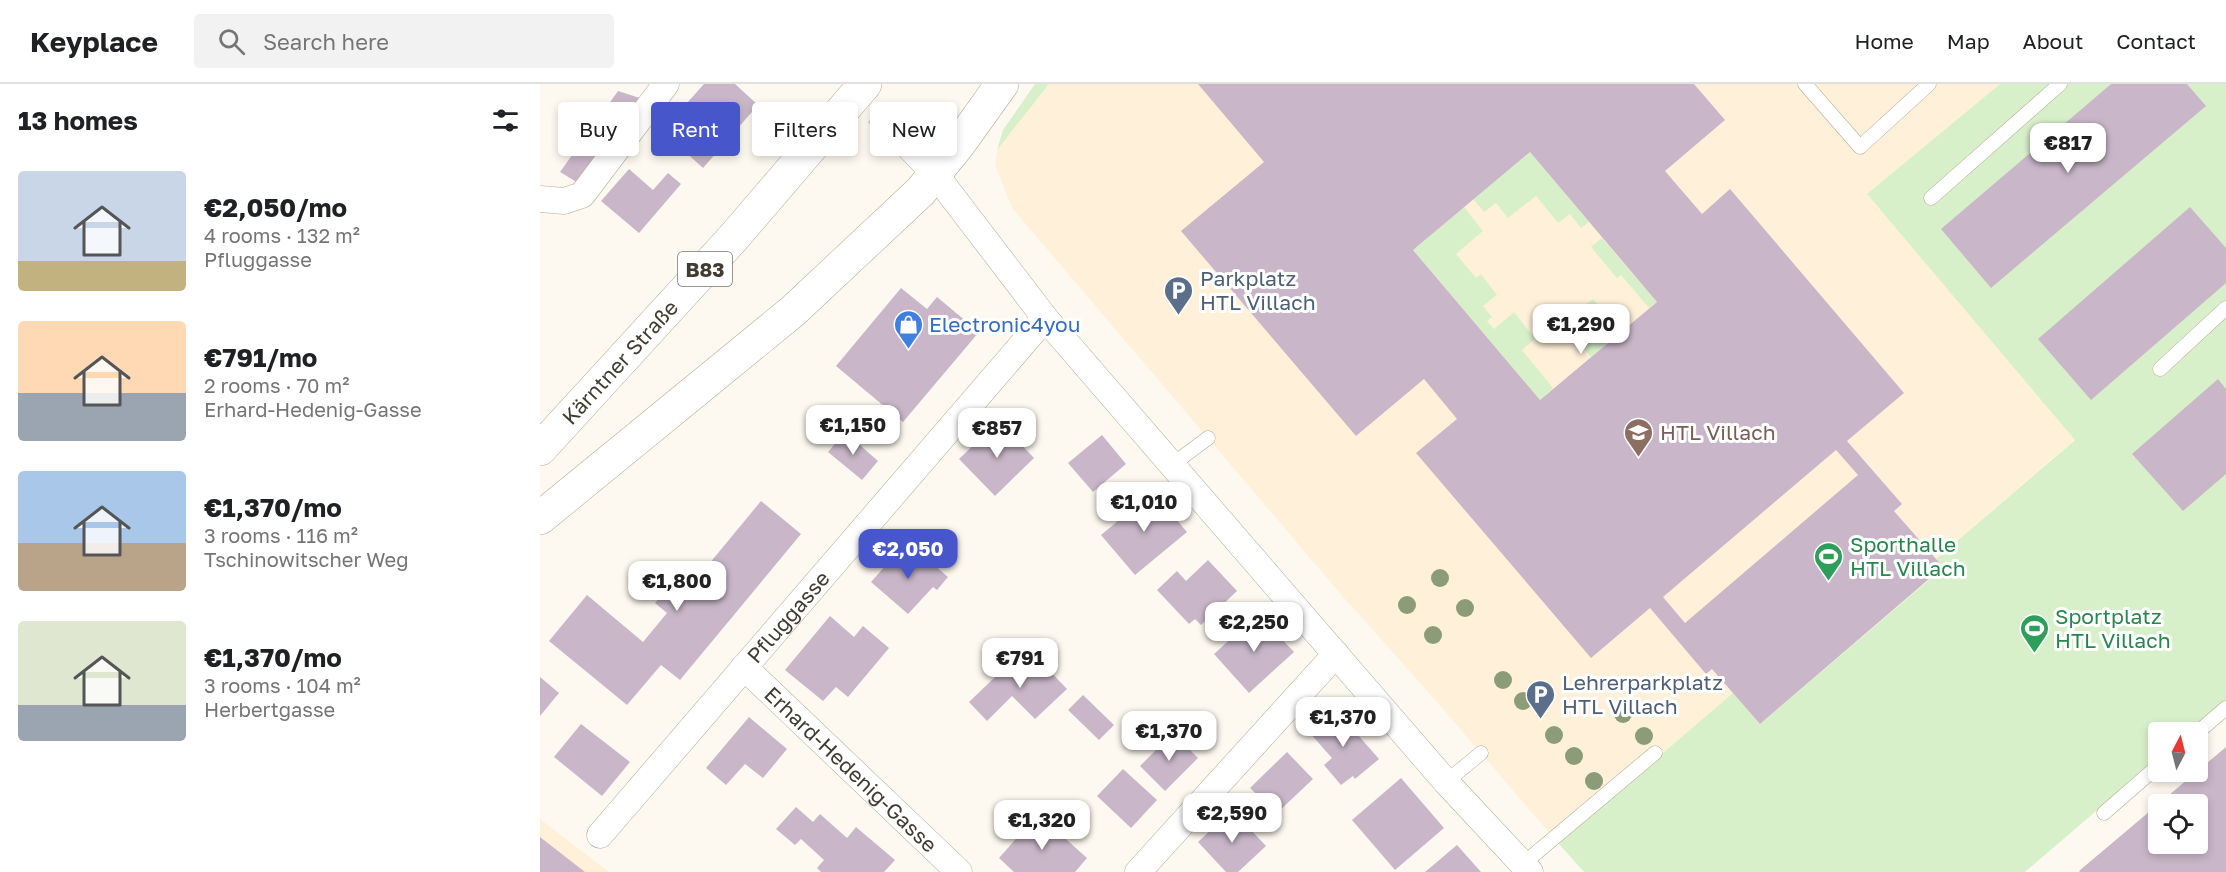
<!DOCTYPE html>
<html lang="en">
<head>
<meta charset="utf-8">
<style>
	:root { --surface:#fff; --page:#f2f2f2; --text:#202124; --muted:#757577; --line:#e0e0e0; --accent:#4756cb }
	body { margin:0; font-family:"Golos Text",sans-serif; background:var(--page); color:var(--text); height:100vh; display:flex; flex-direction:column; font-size:22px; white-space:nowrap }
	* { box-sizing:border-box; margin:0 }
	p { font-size:20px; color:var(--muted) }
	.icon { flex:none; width:33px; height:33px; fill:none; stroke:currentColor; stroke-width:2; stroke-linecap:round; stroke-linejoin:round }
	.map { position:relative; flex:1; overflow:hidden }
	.drawer { display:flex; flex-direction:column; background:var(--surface); width:540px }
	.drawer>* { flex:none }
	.hud { position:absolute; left:18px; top:18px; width:570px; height:54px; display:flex; gap:12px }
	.needle { width:39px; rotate:7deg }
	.fabs { position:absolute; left:1608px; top:638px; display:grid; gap:12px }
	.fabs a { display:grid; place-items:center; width:60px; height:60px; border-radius:6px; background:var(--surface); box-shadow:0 3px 9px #0003; font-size:30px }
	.price { position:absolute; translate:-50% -51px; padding:0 14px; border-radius:12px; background:#fff; color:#222; font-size:20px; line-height:39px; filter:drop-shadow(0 2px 3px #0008) }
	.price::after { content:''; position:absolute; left:50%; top:36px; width:18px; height:14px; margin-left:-9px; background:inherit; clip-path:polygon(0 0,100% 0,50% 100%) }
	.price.on { background:var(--accent); color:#fff }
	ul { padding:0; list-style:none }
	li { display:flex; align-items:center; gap:18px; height:150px; padding:0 18px }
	li span { display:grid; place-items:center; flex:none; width:168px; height:120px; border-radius:6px; color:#555 }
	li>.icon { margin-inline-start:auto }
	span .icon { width:72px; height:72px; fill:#fffc; stroke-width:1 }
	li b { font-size:26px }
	h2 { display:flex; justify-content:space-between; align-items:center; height:72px; padding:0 18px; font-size:26px }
	.tag { padding:0 21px; border-radius:6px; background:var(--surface); box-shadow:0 3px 9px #0003; font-size:21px; line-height:54px }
	.tag.on { background:var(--accent); color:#fff }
	header { display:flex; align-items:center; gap:36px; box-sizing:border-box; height:84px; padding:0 30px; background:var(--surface); border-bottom:2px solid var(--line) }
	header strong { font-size:28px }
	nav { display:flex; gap:33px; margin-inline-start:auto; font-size:21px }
	.search { width:420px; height:54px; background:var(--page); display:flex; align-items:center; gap:15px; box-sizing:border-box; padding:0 21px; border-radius:6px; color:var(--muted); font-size:22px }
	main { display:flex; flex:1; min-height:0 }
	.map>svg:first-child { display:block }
	.built { fill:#fff1d9 }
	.green { fill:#d8f0ca }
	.building { fill:#c9b7c9; fill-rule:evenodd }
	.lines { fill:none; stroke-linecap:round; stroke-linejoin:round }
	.street-tunnel { stroke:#d8d3ca; stroke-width:26; stroke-dasharray:26 13; stroke-linecap:butt }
	.lane-casing { stroke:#b6aa95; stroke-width:15 }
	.street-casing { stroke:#b6aa95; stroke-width:27 }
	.primary-casing { stroke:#b6aa95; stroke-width:34 }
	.lane { stroke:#fff; stroke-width:14 }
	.street { stroke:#fff; stroke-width:26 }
	.primary { stroke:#fff; stroke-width:33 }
	.tree { fill:#8d9c78 }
	.labels { text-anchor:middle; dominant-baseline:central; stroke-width:6; stroke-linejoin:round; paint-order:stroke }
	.shield { fill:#fff; stroke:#7a7670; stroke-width:1.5 }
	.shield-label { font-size:20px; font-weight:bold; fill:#413b32 }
	.service-label { font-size:21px; fill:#4e5e75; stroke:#fff; text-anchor:start }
	.shop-label { font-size:21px; fill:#366cbe; stroke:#fff; text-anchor:start }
	.street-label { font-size:21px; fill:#413b32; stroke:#fff }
	.education-label { font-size:21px; fill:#785e54; stroke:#fff; text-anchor:start }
	.leisure-label { font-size:21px; fill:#27864d; stroke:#fff; text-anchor:start }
</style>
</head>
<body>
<header>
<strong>Keyplace</strong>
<div class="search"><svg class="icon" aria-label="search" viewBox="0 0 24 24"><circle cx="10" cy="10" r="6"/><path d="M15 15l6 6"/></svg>Search here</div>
<nav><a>Home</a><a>Map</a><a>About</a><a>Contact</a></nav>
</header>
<main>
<section class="drawer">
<h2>13 homes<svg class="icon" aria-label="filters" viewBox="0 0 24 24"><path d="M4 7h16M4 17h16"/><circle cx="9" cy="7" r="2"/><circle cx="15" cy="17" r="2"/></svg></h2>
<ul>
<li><span style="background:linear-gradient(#c9d6e8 75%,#c2b280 0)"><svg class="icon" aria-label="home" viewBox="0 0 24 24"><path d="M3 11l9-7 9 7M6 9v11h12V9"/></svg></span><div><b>€2,050/mo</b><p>4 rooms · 132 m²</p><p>Pfluggasse</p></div></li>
<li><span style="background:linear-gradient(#ffd9b3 60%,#9aa5b1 0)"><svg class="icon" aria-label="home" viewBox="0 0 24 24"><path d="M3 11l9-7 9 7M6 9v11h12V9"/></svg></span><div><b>€791/mo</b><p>2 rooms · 70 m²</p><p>Erhard-Hedenig-Gasse</p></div></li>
<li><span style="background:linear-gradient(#a9c7e8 60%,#b9a48a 0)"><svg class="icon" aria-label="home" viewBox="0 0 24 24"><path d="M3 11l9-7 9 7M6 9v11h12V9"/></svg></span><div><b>€1,370/mo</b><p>3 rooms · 116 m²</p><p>Tschinowitscher Weg</p></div></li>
<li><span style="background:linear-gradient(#dfe7d0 70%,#9aa5b1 0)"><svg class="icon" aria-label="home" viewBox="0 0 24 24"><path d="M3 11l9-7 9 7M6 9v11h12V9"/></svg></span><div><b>€1,370/mo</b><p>3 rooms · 104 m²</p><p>Herbertgasse</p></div></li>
</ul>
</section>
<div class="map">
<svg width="1686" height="788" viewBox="0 0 1686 788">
	<rect width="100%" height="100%" fill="#fef9f0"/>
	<g class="built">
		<path d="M509 0H1460L1328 110 1535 355 1396 475 1403 483 1220 640 1193 610 1018 759 890 610 804 514 472 124 455 81 457 66Z"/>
		<path d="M0 735 69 788H0Z"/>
	</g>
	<g class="green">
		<path d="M495 0H509L457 66 463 46Z"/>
		<path d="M1460 0H1686V616L1648 648H1618V674L1485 788H1044L1018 759 1193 609 1220 640 1403 484 1396 475 1535 356 1327 110Z"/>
		<path d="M990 68 1049 138 1041 144 1030 130 1018 139 996 112 968 134 956 119 944 128 933 115Z"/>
		<path d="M924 123 943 147 916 170 936 194 941 190 957 211 943 222 952 233 947 237 954 245 974 228 995 255 982 266 1013 304 1000 316 873 166Z"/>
		<path d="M1062 154 1117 218 1109 224 1081 191 1077 194 1051 163Z"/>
		<path d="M1053 215 1063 227 1072 220 1089 241 1051 273 1031 248 1050 233 1043 223Z"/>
	</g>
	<g class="building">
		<path d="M164 0H195L218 21 163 84 122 47Z"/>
		<path d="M658 0H1154L1185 36 1125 87 1162 130 1190 105 1364 309 1307 357 1362 420 1354 427 1403 483 1220 640 1172 585 1166 590 1110 524 1051 574 876 369 917 335 884 295 816 352 641 147 724 78ZM990 68 1117 218 1000 316 873 166ZM1296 366 1318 391 1145 539 1123 513Z"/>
		<path d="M1571 0H1647L1666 22 1451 204 1401 145Z"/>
		<path d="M78 7 103 15 40 100 20 88Z"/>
		<path d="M89 85 113 106 128 89 141 100 99 149 61 117Z"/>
		<path d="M1650 123 1686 164V199L1551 316 1498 255Z"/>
		<path d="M361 204 387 225 397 213 439 248 363 338 296 282Z"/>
		<path d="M1678 295 1686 305V390L1643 427 1592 370Z"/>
		<path d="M459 337 494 374 455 412 419 375Z"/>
		<path d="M305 348 338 377 322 396 288 368Z"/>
		<path d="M562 351 586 380 553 408 528 379Z"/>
		<path d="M613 408 647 448 595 491 561 451Z"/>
		<path d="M221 417 261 450 140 596 121 581 87 621 9 557 47 511 103 558 127 529 115 519 133 498 145 509Z"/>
		<path d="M362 463 380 478 385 473 408 493 397 506 393 503 368 530 331 498Z"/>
		<path d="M668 476 697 507 661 541 655 535 649 540 617 506 637 487 646 497Z"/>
		<path d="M718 530 754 568 709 609 674 570Z"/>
		<path d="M290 532 314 553 323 542 349 564 308 613 296 603 283 617 245 586Z"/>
		<path d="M479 570 494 584 501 578 527 605 495 635 472 612 447 637 429 618Z"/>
		<path d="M0 593 19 609 0 632Z"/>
		<path d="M543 611 574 641 559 656 528 626Z"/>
		<path d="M796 626 839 675 815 695 813 692 801 701 784 681 792 674 769 648Z"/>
		<path d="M209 633 247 665 223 694 205 680 186 701 166 684Z"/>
		<path d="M41 640 90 678 62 712 14 673Z"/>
		<path d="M633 649 658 674 625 707 600 682Z"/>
		<path d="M1686 663V788H1540L1539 787ZM1618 720H1658V759H1618Z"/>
		<path d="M747 668 773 695 737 729 710 704Z"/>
		<path d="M583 685 617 716 591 744 557 712Z"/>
		<path d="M861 694 904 744 855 786 812 736Z"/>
		<path d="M256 723 273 738 280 730 307 754 316 743 355 776 344 788H281L277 784 284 776 261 755 255 761 236 745Z"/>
		<path d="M692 726 726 762 698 788H686L658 758Z"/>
		<path d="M498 730 547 774 535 788H474L459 774Z"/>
		<path d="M0 753 45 788H0Z"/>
		<path d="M917 761 941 788H885Z"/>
	</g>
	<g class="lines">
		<path class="street-tunnel" d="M312 0 347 40"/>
		<defs>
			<g id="lane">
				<path d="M1265 0 1320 63 1389 0"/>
				<path d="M1391 114 1520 0"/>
				<path d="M1620 285 1686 224"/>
				<path d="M633 380 668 354"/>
				<path d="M1658 648 1686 624"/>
				<path d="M906 698 941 669"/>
				<path d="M1564 729 1618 682"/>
				<path d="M983 780 1115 669"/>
			</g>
			<g id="street">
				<path d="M347 40 395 90 505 234 906 698 990 788"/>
				<path d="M0 115 24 117 42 111 126 0"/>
				<path id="s1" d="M204 583 419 788"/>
				<path id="s2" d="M60 751 505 234"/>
				<path d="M598 788 796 570"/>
			</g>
			<g id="primary">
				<path id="s3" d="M0 365 194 153 325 0"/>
				<path d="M0 434 253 227 381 107 419 60 462 0"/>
			</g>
		</defs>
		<use href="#lane" class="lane-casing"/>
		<use href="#street" class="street-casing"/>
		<use href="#primary" class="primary-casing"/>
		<use href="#lane" class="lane"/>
		<use href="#street" class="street"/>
		<use href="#primary" class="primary"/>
	</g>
	<g class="tree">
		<circle cx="900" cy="494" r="9"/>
		<circle cx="867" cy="521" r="9"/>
		<circle cx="925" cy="524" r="9"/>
		<circle cx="893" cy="551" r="9"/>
		<circle cx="963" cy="596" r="9"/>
		<circle cx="983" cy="617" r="9"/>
		<circle cx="1083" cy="630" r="9"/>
		<circle cx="1014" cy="651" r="9"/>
		<circle cx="1104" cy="652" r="9"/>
		<circle cx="1034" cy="672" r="9"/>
		<circle cx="1054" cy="697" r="9"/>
	</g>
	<defs>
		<symbol id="parking-pin" viewBox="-11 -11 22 30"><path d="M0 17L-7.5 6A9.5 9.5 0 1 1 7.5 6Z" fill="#5c6f8a" stroke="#fff"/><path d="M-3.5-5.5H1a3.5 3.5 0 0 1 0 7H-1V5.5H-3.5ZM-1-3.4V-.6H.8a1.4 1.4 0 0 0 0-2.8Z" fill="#fff"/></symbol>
		<symbol id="shop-pin" viewBox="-11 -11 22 30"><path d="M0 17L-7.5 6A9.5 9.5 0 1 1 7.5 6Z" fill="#3f7fe0" stroke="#fff"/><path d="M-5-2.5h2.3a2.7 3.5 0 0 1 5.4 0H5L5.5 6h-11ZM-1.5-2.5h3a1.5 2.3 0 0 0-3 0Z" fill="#fff"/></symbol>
		<symbol id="school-pin" viewBox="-11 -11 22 30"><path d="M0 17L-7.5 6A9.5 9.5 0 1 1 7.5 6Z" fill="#8d6e63" stroke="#fff"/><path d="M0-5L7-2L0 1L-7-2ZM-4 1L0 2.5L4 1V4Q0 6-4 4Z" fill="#fff"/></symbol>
		<symbol id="stadium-pin" viewBox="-11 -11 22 30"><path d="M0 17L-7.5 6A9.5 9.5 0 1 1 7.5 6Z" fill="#2e9e5b" stroke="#fff"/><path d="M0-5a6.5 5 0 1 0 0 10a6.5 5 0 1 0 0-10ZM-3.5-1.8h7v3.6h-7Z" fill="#fff"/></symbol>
	</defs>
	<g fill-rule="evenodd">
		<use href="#parking-pin" x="622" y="190" width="33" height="45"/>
		<use href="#shop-pin" x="352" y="224" width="33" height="45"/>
		<use href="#school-pin" x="1082" y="332" width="33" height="45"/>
		<use href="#stadium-pin" x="1272" y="456" width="33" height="45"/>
		<use href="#stadium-pin" x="1478" y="528" width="33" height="45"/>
		<use href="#parking-pin" x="984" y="594" width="33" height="45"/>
	</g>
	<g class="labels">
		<rect class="shield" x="138" y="168" width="54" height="34" rx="4.5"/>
		<g class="shield-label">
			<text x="165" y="185">B83</text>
		</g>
		<g class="service-label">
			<text x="660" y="194">Parkplatz<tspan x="660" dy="24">HTL Villach</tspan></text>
			<text x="1022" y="598">Lehrerparkplatz<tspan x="1022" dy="24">HTL Villach</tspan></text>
		</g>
		<g class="shop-label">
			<text x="389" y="240">Electronic4you</text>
		</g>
		<g class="street-label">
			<text stroke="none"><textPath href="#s3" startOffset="118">Kärntner Straße</textPath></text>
			<text stroke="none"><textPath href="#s2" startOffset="288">Pfluggasse</textPath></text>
			<text stroke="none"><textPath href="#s1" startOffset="148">Erhard-Hedenig-Gasse</textPath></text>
		</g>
		<g class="education-label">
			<text x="1120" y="348">HTL Villach</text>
		</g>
		<g class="leisure-label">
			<text x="1310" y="460">Sporthalle<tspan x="1310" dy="24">HTL Villach</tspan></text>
			<text x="1515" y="532">Sportplatz<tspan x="1515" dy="24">HTL Villach</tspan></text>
		</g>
	</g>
</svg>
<div class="fabs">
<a><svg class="needle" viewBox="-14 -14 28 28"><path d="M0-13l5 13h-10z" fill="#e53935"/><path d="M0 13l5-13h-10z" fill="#757577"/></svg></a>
<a><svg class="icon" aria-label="locate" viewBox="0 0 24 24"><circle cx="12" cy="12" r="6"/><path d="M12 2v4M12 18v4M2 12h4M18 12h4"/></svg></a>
</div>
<b class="price" style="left:1528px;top:90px">€817</b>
<b class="price" style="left:1041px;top:271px">€1,290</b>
<b class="price" style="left:313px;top:372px">€1,150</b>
<b class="price" style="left:457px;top:375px">€857</b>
<b class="price" style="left:604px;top:449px">€1,010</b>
<b class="price on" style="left:368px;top:496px">€2,050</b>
<b class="price" style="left:137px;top:528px">€1,800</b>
<b class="price" style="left:714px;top:569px">€2,250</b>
<b class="price" style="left:480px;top:605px">€791</b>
<b class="price" style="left:803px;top:664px">€1,370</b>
<b class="price" style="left:629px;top:678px">€1,370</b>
<b class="price" style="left:692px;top:760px">€2,590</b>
<b class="price" style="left:502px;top:767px">€1,320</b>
<div class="hud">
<a class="tag">Buy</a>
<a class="tag on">Rent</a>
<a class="tag">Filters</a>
<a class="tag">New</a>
</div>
</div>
</main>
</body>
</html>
